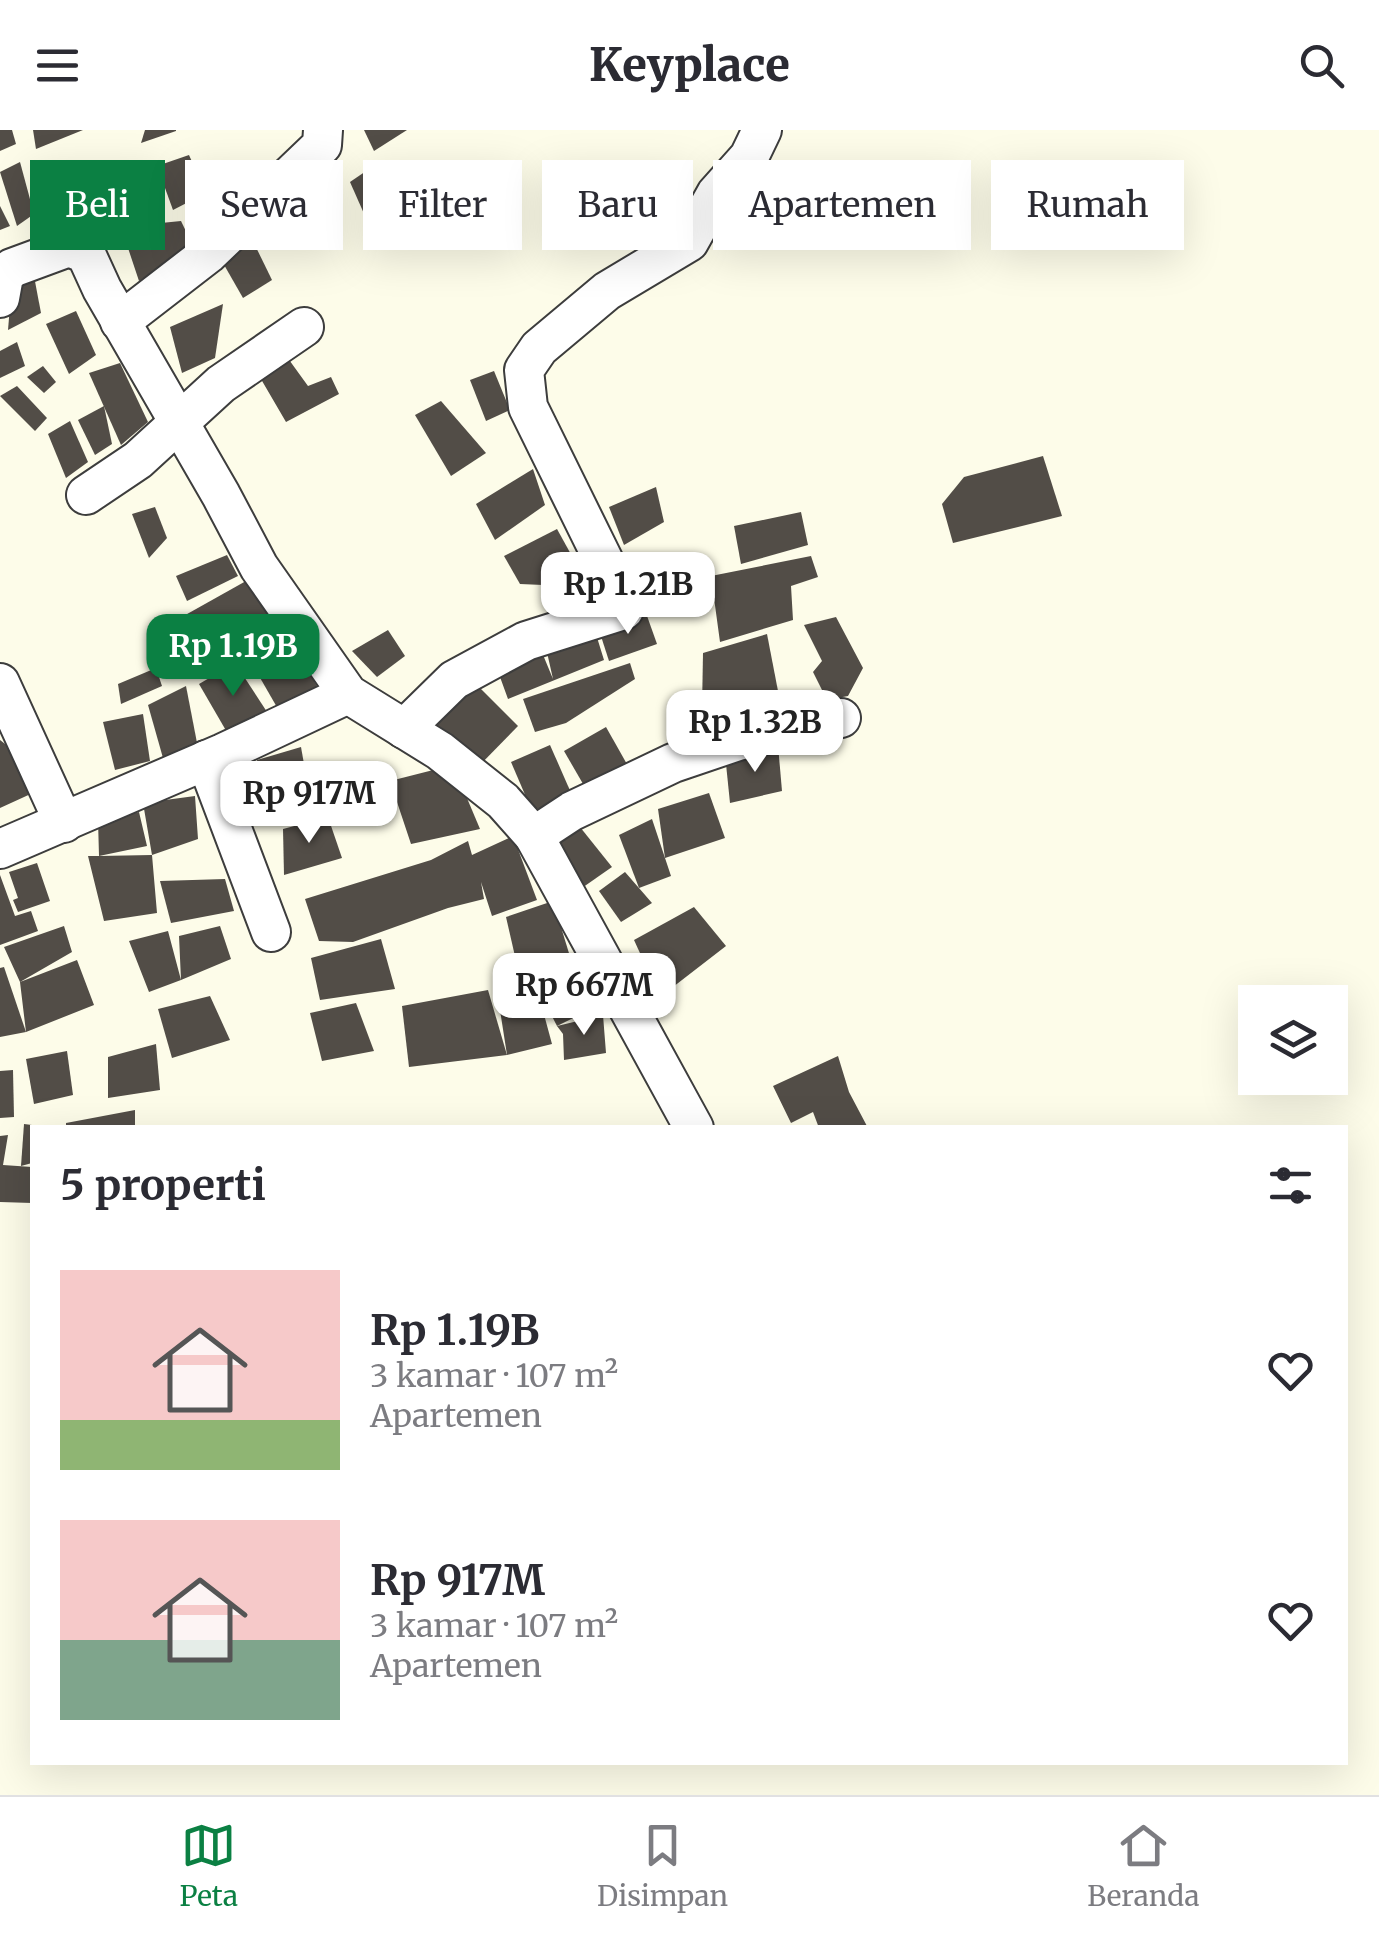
<!DOCTYPE html>
<html lang="id">
<head>
<meta charset="utf-8">
<style>
	:root { --surface:#fff; --page:#f2f2f3; --text:#2b2b33; --muted:#7c7c81; --line:#e1e1e2; --accent:#0b8043 }
	body { margin:0; font-family:Merriweather,serif; background:var(--page); color:var(--text); height:100vh; display:flex; flex-direction:column; font-size:38px; white-space:nowrap }
	* { box-sizing:border-box; margin:0 }
	p { font-size:32px; color:var(--muted) }
	.icon { flex:none; width:55px; height:55px; fill:none; stroke:currentColor; stroke-width:2; stroke-linecap:round; stroke-linejoin:round }
	.map { position:relative; flex:1; overflow:hidden }
	.drawer { position:absolute; left:30px; top:995px; width:1318px; height:640px; display:flex; flex-direction:column; background:var(--surface); border-radius:0px; box-shadow:0 10px 40px #0002 }
	.drawer>* { flex:none }
	.hud { position:absolute; left:30px; top:30px; width:1320px; height:90px; display:flex; gap:20px }
	.fabs { position:absolute; left:1238px; top:855px; display:grid; gap:20px }
	.fabs a { display:grid; place-items:center; width:110px; height:110px; border-radius:0px; background:var(--surface); box-shadow:0 10px 40px #0002; font-size:50px }
	.price { position:absolute; translate:-50% -85px; padding:0 22px; border-radius:20px; background:#fff; color:#222; font-size:32px; line-height:65px; filter:drop-shadow(0 2px 5px #0008) }
	.price::after { content:''; position:absolute; left:50%; top:60px; width:30px; height:22px; margin-left:-15px; background:inherit; clip-path:polygon(0 0,100% 0,50% 100%) }
	.price.current { background:var(--accent); color:#fff }
	ul { padding:0; list-style:none }
	li { display:flex; align-items:center; gap:30px; height:250px; padding:0 30px }
	li span { display:grid; place-items:center; flex:none; width:280px; height:200px; border-radius:0px; color:#555 }
	li>.icon { margin-inline-start:auto }
	span .icon { width:120px; height:120px; fill:#fffc; stroke-width:1 }
	li b { font-size:42px }
	h2 { display:flex; justify-content:space-between; align-items:center; height:120px; padding:0 30px; font-size:42px }
	.chip { padding:0 35px; border-radius:0px; background:var(--surface); box-shadow:0 10px 40px #0002; font-size:35px; line-height:90px }
	.chip.current { background:var(--accent); color:#fff }
	header { display:flex; justify-content:space-between; align-items:center; height:130px; padding:0 30px; background:var(--surface); font-size:45px; font-weight:800 }
	.tab-bar { display:flex; justify-content:space-around; align-items:center; height:140px; border-top:2px solid var(--line); background:var(--surface); font-size:28px; color:var(--muted) }
	.tab-bar a { display:grid; justify-items:center; gap:5px }
	.tab-bar .current { color:var(--accent) }
	.map>svg:first-child { display:block }
	.building { fill:#524d47 }
	.lines { fill:none; stroke-linecap:round; stroke-linejoin:round }
	.minor-casing { stroke:#3d3d3d; stroke-width:42 }
	.minor { stroke:#fff; stroke-width:38 }
</style>
</head>
<body>
<header><svg class="icon" aria-label="menu" viewBox="0 0 24 24"><path d="M4 6h16M4 12h16M4 18h16"/></svg>Keyplace<svg class="icon" aria-label="search" viewBox="0 0 24 24"><circle cx="10" cy="10" r="6"/><path d="M15 15l6 6"/></svg></header>
<div class="map">
<svg width="1379" height="1665" viewBox="0 0 1379 1665">
	<rect width="100%" height="100%" fill="#fdfce9"/>
	<g class="building">
		<path d="M0 0H12L16 14 0 21Z"/>
		<path d="M33 0H83L36 19Z"/>
		<path d="M145 0H176V1L141 13Z"/>
		<path d="M364 0H407L374 21Z"/>
		<path d="M189 25 206 63 173 80 157 36Z"/>
		<path d="M117 30 134 80 106 93 92 41Z"/>
		<path d="M20 32 34 84 17 96 0 42Z"/>
		<path d="M372 37 395 80 369 95 350 52Z"/>
		<path d="M462 43 487 93 430 108V60Z"/>
		<path d="M414 52 419 71 403 81 396 61Z"/>
		<path d="M292 57 316 93 290 110 265 80Z"/>
		<path d="M0 76 10 96 0 100Z"/>
		<path d="M181 91 194 118 139 151 121 97Z"/>
		<path d="M251 107 272 150 243 168 219 126Z"/>
		<path d="M33 141 41 183 8 200 12 152Z"/>
		<path d="M223 174 215 228 182 243 170 197Z"/>
		<path d="M76 181 96 225 69 244 46 194Z"/>
		<path d="M17 212 25 236 0 248V221Z"/>
		<path d="M287 227 308 256 331 247 339 264 286 292 258 244Z"/>
		<path d="M120 233 148 292 121 315 89 243Z"/>
		<path d="M43 236 56 252 44 263 27 247Z"/>
		<path d="M494 241 510 280 486 291 470 250Z"/>
		<path d="M17 256 47 288 35 301 0 266Z"/>
		<path d="M441 271 486 323 451 346 415 285Z"/>
		<path d="M104 276 112 314 95 325 78 290Z"/>
		<path d="M70 291 88 332 66 348 48 304Z"/>
		<path d="M1043 326 1062 386 953 413 942 374 964 347Z"/>
		<path d="M533 339 545 375 495 410 476 374Z"/>
		<path d="M656 357 664 392 624 415 609 377Z"/>
		<path d="M155 377 167 408 149 428 132 384Z"/>
		<path d="M801 382 808 415 741 434 734 396Z"/>
		<path d="M557 399 589 457 520 454 504 426Z"/>
		<path d="M227 425 238 446 187 471 176 446Z"/>
		<path d="M811 426 818 447 791 456 793 490 720 512 711 446Z"/>
		<path d="M246 451 268 483 176 544 155 502Z"/>
		<path d="M646 483 657 514 609 531 599 500Z"/>
		<path d="M836 487 863 538 848 566 827 570 813 542 822 531 804 495Z"/>
		<path d="M276 488 320 561 278 579 239 511Z"/>
		<path d="M388 500 405 526 377 547 352 521Z"/>
		<path d="M595 501 604 530 508 569 496 536 541 520 553 549 546 518Z"/>
		<path d="M767 504 778 561 702 579 703 523Z"/>
		<path d="M235 533 269 585 228 604 199 554Z"/>
		<path d="M630 533 635 549 566 593 535 602 523 569Z"/>
		<path d="M156 538 162 556 121 574 118 554Z"/>
		<path d="M466 544 518 596 476 639 423 588Z"/>
		<path d="M186 556 198 618 163 628 148 575Z"/>
		<path d="M143 584 150 631 115 640 103 592Z"/>
		<path d="M606 597 632 643 590 666 564 621Z"/>
		<path d="M0 610 18 624 35 662 0 678Z"/>
		<path d="M550 615 572 665 532 681 511 632Z"/>
		<path d="M778 615 782 661 730 673 726 634Z"/>
		<path d="M301 617 310 668 265 681 257 630Z"/>
		<path d="M249 632 265 681 244 686 230 644Z"/>
		<path d="M453 635 480 699 411 714 390 651Z"/>
		<path d="M709 663 725 708 665 728 658 679Z"/>
		<path d="M195 666 198 709 152 725 157 783 104 791 88 726H99L98 690 139 682 147 716 99 726 152 725 143 673Z"/>
		<path d="M328 687 342 728 284 745 283 699Z"/>
		<path d="M652 689 671 746 639 758 619 705Z"/>
		<path d="M576 692 612 737 579 760 555 704Z"/>
		<path d="M513 706 537 770 492 786 481 752 484 769 448 778 353 812 319 811 305 769 431 730 468 711 472 725Z"/>
		<path d="M37 733 50 771 18 782 13 770 18 768 9 742Z"/>
		<path d="M625 742 652 773 621 792 599 761Z"/>
		<path d="M0 745 15 786 31 781 38 801 0 815Z"/>
		<path d="M225 749 234 781 171 793 160 751Z"/>
		<path d="M553 771 572 833 520 848 506 787Z"/>
		<path d="M694 777 726 816 660 867 634 810Z"/>
		<path d="M64 796 72 822 20 852 77 830 94 875 26 902 20 852 4 817Z"/>
		<path d="M220 796 231 829 181 850 149 862 129 811 168 801 181 850 179 806Z"/>
		<path d="M381 809 395 859 320 870 311 828Z"/>
		<path d="M585 827 608 871 557 896 536 855Z"/>
		<path d="M4 837 26 902 0 907V838Z"/>
		<path d="M536 855 552 914 507 925 497 861Z"/>
		<path d="M488 860 507 925 409 937 402 876Z"/>
		<path d="M210 866 230 910 172 928 158 879Z"/>
		<path d="M356 873 374 921 322 931 310 883Z"/>
		<path d="M603 885 606 923 564 930 563 904 557 896Z"/>
		<path d="M156 914 160 960 108 968V927Z"/>
		<path d="M67 921 73 965 34 974 26 929Z"/>
		<path d="M838 926 849 962 868 998H819L813 982 791 993 773 956Z"/>
		<path d="M13 940 14 987 0 988V941Z"/>
		<path d="M135 980V998H66V993Z"/>
		<path d="M24 994 32 995V1033L21 1036Z"/>
		<path d="M8 1005 3 1035 32 1037V1073L0 1072V1006Z"/>
	</g>
	<g class="lines">
		<defs>
			<g id="minor">
				<path d="M0 168 4 146 12 138 69 117 86 124 102 159 221 365 259 437 348 564 440 621 503 671 534 706 572 681 673 633 738 611 841 588"/>
				<path d="M120 192 208 124 322 15 323 0"/>
				<path d="M86 365 138 330 221 254 304 197"/>
				<path d="M0 553 64 693"/>
				<path d="M404 599 454 550 526 511 624 480 625 474 528 277 524 240 539 218 607 161 689 112 716 64 749 27 762 0"/>
				<path d="M206 630 271 802"/>
				<path d="M534 706 694 998"/>
				<path d="M0 719 223 623 348 564"/>
			</g>
		</defs>
		<use href="#minor" class="minor-casing"/>
		<use href="#minor" class="minor"/>
	</g>
</svg>
<div class="fabs">
<a><svg class="icon" aria-label="layers" viewBox="0 0 24 24"><path d="M12 4l9 5-9 5-9-5zM3 14l9 5 9-5"/></svg></a>
</div>
<b class="price" style="left:628px;top:507px">Rp 1.21B</b>
<b class="price current" style="left:233px;top:569px">Rp 1.19B</b>
<b class="price" style="left:755px;top:645px">Rp 1.32B</b>
<b class="price" style="left:309px;top:716px">Rp 917M</b>
<b class="price" style="left:584px;top:908px">Rp 667M</b>
<div class="hud">
<a class="chip current">Beli</a>
<a class="chip">Sewa</a>
<a class="chip">Filter</a>
<a class="chip">Baru</a>
<a class="chip">Apartemen</a>
<a class="chip">Rumah</a>
</div>
<section class="drawer">
<h2>5 properti<svg class="icon" aria-label="filters" viewBox="0 0 24 24"><path d="M4 7h16M4 17h16"/><circle cx="9" cy="7" r="2"/><circle cx="15" cy="17" r="2"/></svg></h2>
<ul>
<li><span style="background:linear-gradient(#f6c9c9 75%,#8fb573 0)"><svg class="icon" aria-label="home" viewBox="0 0 24 24"><path d="M3 11l9-7 9 7M6 9v11h12V9"/></svg></span><div><b>Rp 1.19B</b><p>3 kamar · 107 m²</p><p>Apartemen</p></div><svg class="icon" aria-label="heart" viewBox="0 0 24 24"><path d="M12 20l-8-8c-3-5 5-10 8-4 3-6 11-1 8 4z"/></svg></li>
<li><span style="background:linear-gradient(#f6c9c9 60%,#7fa58c 0)"><svg class="icon" aria-label="home" viewBox="0 0 24 24"><path d="M3 11l9-7 9 7M6 9v11h12V9"/></svg></span><div><b>Rp 917M</b><p>3 kamar · 107 m²</p><p>Apartemen</p></div><svg class="icon" aria-label="heart" viewBox="0 0 24 24"><path d="M12 20l-8-8c-3-5 5-10 8-4 3-6 11-1 8 4z"/></svg></li>
</ul>
</section>
</div>
<nav class="tab-bar">
<a class="current"><svg class="icon" aria-label="map" viewBox="0 0 24 24"><path d="M3 6l6-2 6 2 6-2v14l-6 2-6-2-6 2zM9 4v14M15 6v14"/></svg>Peta</a>
<a><svg class="icon" aria-label="saved" viewBox="0 0 24 24"><path d="M7 4h10v16l-5-4-5 4z"/></svg>Disimpan</a>
<a><svg class="icon" aria-label="home" viewBox="0 0 24 24"><path d="M3 11l9-7 9 7M6 9v11h12V9"/></svg>Beranda</a>
</nav>
</body>
</html>
